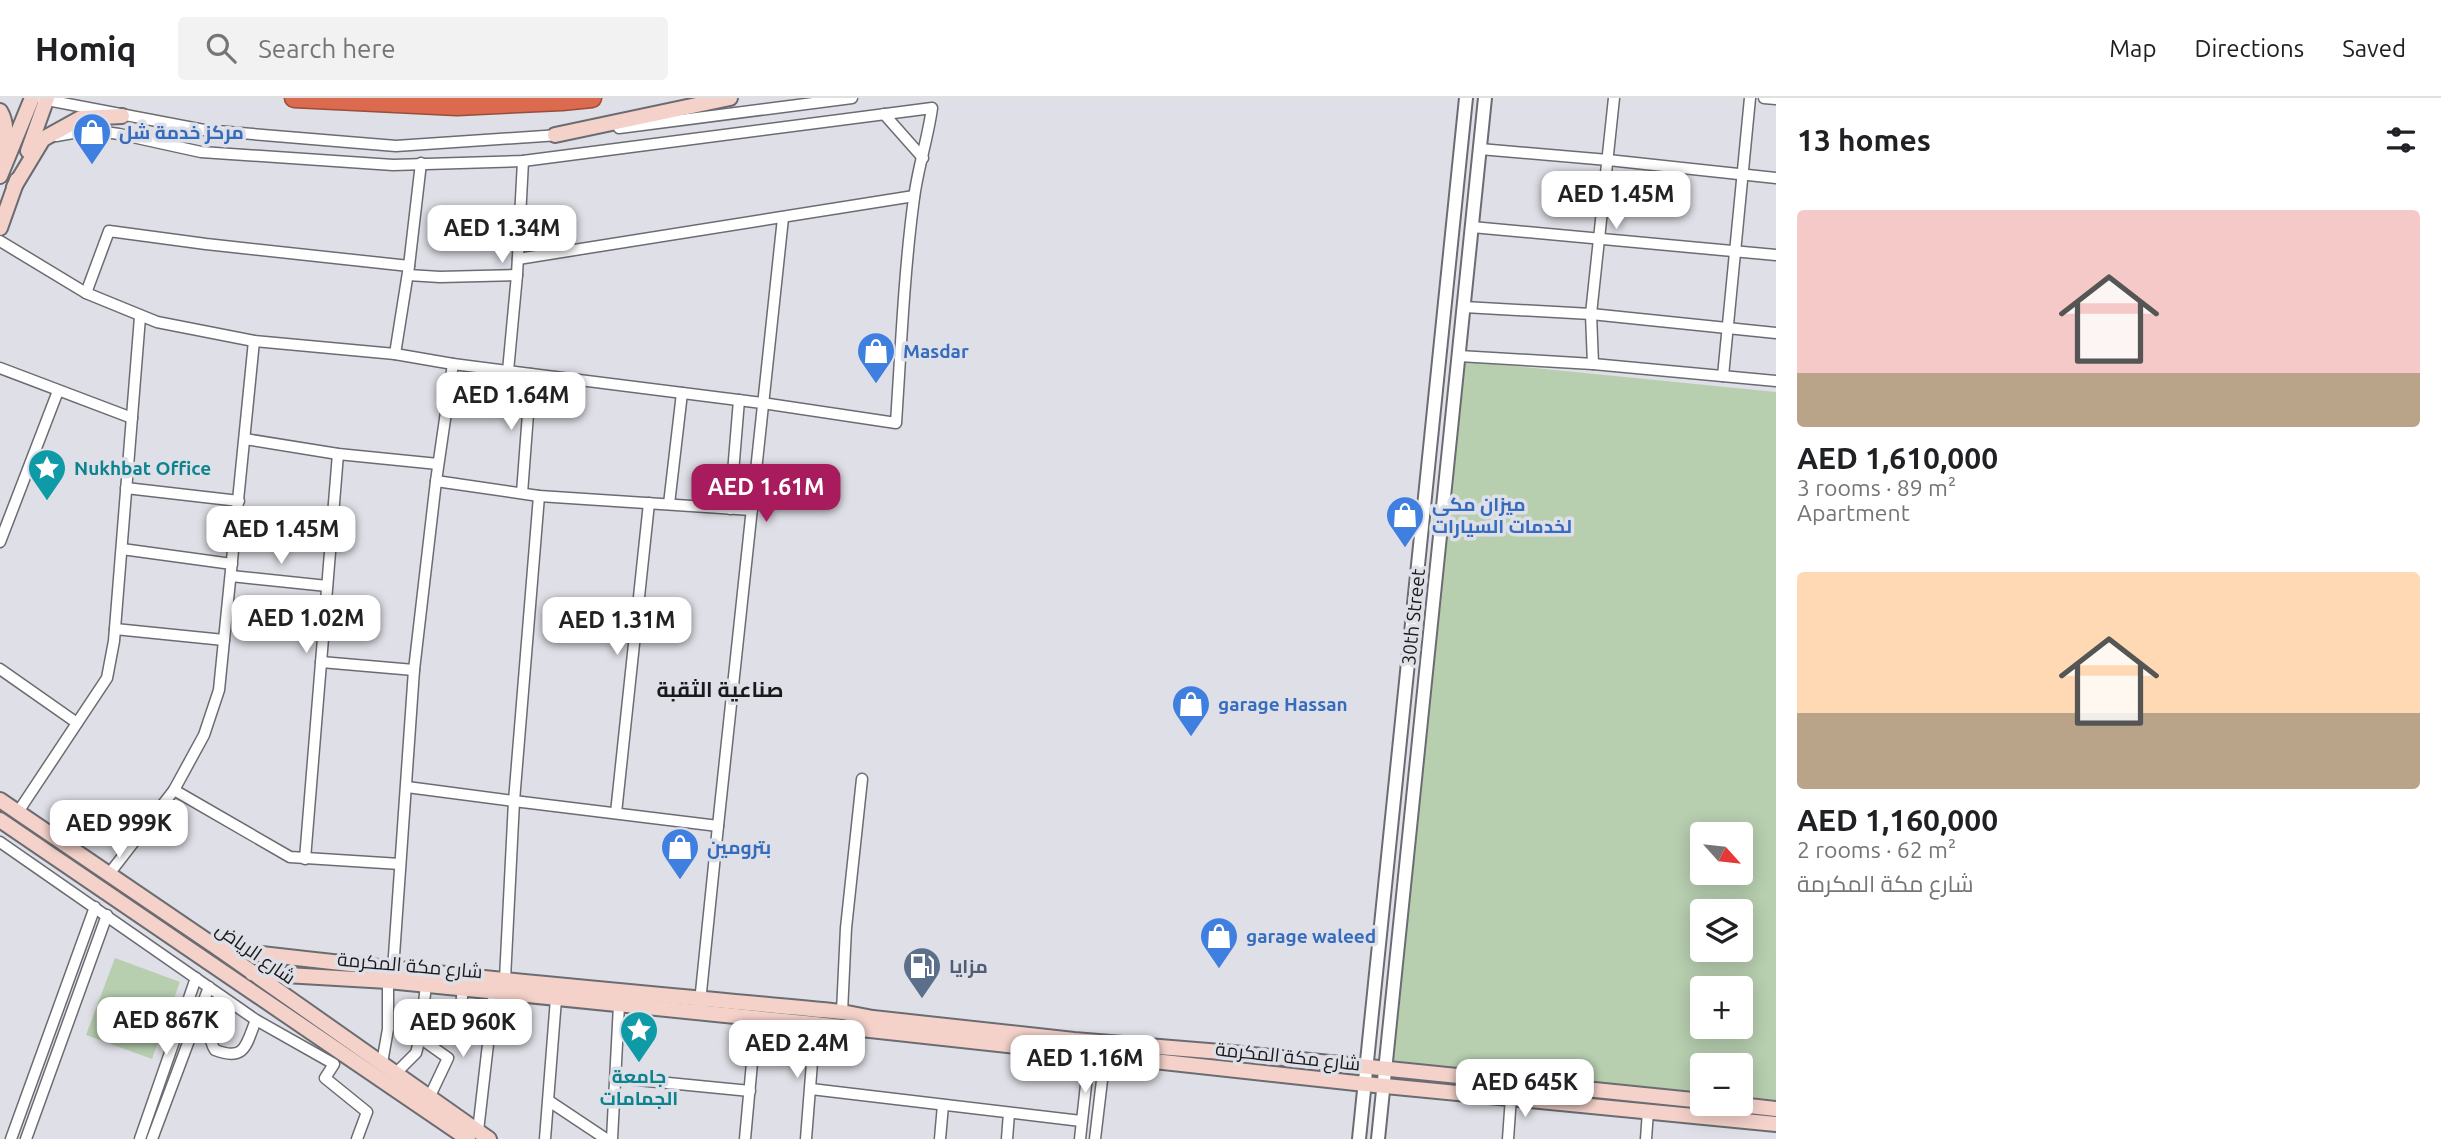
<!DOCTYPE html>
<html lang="en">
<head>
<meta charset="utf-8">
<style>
	:root { --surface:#fff; --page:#f2f2f2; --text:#202124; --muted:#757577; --line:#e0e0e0; --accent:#a81b5d }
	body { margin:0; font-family:Ubuntu,Cairo,sans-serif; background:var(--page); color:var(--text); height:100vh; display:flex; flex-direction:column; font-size:26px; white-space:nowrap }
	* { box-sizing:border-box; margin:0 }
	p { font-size:23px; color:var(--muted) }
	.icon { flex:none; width:38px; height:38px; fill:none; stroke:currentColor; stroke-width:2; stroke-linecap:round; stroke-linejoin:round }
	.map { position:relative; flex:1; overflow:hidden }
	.details { display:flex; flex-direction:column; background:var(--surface); width:665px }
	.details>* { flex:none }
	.needle { width:46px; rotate:117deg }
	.buttons { position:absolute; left:1690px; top:724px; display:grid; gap:14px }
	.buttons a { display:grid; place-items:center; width:63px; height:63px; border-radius:7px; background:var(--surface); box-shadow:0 4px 18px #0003; font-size:35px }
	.price { position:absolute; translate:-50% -60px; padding:0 16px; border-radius:14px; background:#fff; color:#222; font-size:23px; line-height:46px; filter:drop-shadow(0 2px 4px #0008) }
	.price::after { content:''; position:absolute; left:50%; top:42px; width:21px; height:16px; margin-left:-10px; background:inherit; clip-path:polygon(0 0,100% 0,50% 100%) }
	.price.on { background:var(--accent); color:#fff }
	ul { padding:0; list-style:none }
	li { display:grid; align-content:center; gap:14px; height:371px; padding:0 21px }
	li span { display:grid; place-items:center; height:217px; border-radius:7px; color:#555 }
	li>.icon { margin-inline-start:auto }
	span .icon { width:126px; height:126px; fill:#fffc; stroke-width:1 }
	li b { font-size:30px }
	h2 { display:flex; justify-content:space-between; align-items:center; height:84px; padding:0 21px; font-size:30px }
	header { display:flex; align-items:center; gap:42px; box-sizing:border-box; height:98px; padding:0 35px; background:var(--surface); border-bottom:2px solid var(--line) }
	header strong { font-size:33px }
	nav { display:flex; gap:38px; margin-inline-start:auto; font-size:24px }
	.search { width:490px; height:63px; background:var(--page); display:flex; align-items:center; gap:18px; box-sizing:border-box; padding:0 24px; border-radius:7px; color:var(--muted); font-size:26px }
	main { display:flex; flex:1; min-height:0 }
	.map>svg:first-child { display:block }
	.green { fill:#b7ceaf; fill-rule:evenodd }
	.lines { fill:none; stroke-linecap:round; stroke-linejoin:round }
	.minor-casing { stroke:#6b6c72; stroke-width:13 }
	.tertiary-casing { stroke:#6b6c72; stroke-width:16 }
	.secondary-casing { stroke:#6b6c72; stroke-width:18 }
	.motorway-casing { stroke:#974e3c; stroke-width:21 }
	.minor { stroke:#fff; stroke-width:10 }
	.tertiary { stroke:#fff; stroke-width:12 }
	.secondary { stroke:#f4d2ca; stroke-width:14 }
	.motorway { stroke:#db6a4e; stroke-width:18 }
	.labels { text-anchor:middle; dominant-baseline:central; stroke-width:7; stroke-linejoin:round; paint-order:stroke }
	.shop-label { font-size:19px; font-weight:bold; fill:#366cbe; stroke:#dfe0e7; text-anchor:start }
	.culture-label { font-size:19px; font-weight:bold; fill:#0d838f; stroke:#dfe0e7; text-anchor:start }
	.street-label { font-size:19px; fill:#19191c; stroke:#dfe0e7 }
	.service-label { font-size:19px; font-weight:bold; fill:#4e5e75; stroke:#dfe0e7; text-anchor:start }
	.neighbourhood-label { font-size:21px; font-weight:bold; fill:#19191c; stroke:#dfe0e7 }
</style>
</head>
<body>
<header>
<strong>Homiq</strong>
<div class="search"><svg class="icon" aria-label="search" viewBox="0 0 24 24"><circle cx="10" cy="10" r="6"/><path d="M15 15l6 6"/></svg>Search here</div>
<nav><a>Map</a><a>Directions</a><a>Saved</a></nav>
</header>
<main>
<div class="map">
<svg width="1776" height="1041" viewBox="0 0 1776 1041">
	<rect width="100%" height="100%" fill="#dfe0e7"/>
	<g class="green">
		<path d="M1465 263 1776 294V1002L1741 998V968H1703V994L1393 964ZM1703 737H1741V775H1703ZM1703 814H1741V852H1703ZM1703 891H1741V929H1703Z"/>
		<path d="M115 860 180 884 152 961 86 937Z"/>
	</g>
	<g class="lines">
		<defs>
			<g id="minor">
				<path d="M1764 0 1776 1"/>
				<path d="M42 1 204 32 396 48 559 37"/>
				<path d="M884 16 923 60"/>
				<path d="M619 30 852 0"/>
				<path d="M1480 51 1608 62 1776 80"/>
				<path d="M1472 129 1776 157"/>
				<path d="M0 143 86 195 157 224 254 243 395 256 453 266 762 305 896 325C901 250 904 174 914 100 918 69 928 40 932 10L523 63 393 67 201 54 119 36 90 32 56 38"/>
				<path d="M518 161 914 98"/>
				<path d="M408 177 440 179 517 177"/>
				<path d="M86 195 109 133 206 146 409 168"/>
				<path d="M1464 209 1591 216 1776 235"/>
				<path d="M395 256 409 168 421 65"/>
				<path d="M1459 258 1593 266 1776 283"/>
				<path d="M1593 266 1591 216 1614 0"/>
				<path d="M0 270 132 320"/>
				<path d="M508 273 517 177 523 63"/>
				<path d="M1723 278 1750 0"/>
				<path d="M245 341 338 356 438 366"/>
				<path d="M436 383 539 398 752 412"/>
				<path d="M126 390 239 403"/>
				<path d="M522 395 531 276"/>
				<path d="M669 406 682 295"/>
				<path d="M730 411 739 302"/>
				<path d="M0 444 58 293"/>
				<path d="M122 451 232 466"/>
				<path d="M231 478 327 488"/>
				<path d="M115 531 224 542"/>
				<path d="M321 564 414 572"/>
				<path d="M0 571 77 625"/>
				<path d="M407 689 514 703 539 398"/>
				<path d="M174 692 290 759 400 766"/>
				<path d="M18 714 107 580 114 543 140 219"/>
				<path d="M616 715 649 405"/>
				<path d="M718 728 783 120"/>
				<path d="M0 744 256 922 334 966 325 980 367 1014 357 1041"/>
				<path d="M305 761 338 356"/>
				<path d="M109 776 174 692 204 637 219 592 254 243"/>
				<path d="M393 872 414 572 436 383 453 266"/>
				<path d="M505 881 514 703 718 728 700 904"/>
				<path d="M221 898C216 917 204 935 215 952 246 964 246 946 256 922"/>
				<path d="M842 914 846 830 862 681"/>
				<path d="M421 929 458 931 463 891"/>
				<path d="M420 940 448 960 429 1000"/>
				<path d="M382 965 388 931V883"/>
				<path d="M396 975 416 955 420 940 426 887"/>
				<path d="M617 980 750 993"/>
				<path d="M811 991 1081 1023"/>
				<path d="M549 1003 606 1041"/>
				<path d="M478 1033 494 894"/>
				<path d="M11 1041 95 809"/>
				<path d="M26 1041 107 817"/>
				<path d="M140 1041 196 880"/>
				<path d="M152 1041 209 889"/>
				<path d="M545 1041 556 901"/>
				<path d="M612 1041 619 907"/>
				<path d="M745 1041 756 921"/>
				<path d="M806 1041 815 926"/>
				<path d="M940 1041 943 1007"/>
				<path d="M1007 1041 1009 1015"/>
				<path d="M1080 1041 1090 951"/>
				<path d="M1095 1041 1105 957"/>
				<path d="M1508 1041 1511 999"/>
				<path d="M1646 1041 1648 1013"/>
			</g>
			<g id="tertiary">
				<path d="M1359 1041 1466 0"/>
				<path d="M1378 1041 1485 0"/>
			</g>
			<g id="secondary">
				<path d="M0 13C8 26 5 41 4 55"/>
				<path d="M555 37 730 0"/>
				<path d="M28 53 47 0"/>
				<path d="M0 78 32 0"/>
				<path d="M14 89 43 41 81 20 122 18"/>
				<path d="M0 130 17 82"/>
				<path d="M0 702 219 851 489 1041"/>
				<path d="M0 722 468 1041"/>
				<path d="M219 851C426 876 634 894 842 914L873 920 1074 942 1233 955 1703 1003"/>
				<path d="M252 875 388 883 815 926 1365 986 1776 1026"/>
				<path d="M1732 1006 1776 1011"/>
			</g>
			<path id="motorway" d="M294 0 457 8 562 3 592 0"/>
		</defs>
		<use href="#minor" class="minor-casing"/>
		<use href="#tertiary" class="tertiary-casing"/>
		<use href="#secondary" class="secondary-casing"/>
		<use href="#motorway" class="motorway-casing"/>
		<use href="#minor" class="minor"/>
		<use href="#tertiary" class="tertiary"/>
		<use href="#secondary" class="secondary"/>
		<use href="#motorway" class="motorway"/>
	</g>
	<defs>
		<symbol id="shop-pin" viewBox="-11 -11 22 30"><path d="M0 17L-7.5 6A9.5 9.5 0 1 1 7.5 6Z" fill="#3f7fe0" stroke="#dfe0e7"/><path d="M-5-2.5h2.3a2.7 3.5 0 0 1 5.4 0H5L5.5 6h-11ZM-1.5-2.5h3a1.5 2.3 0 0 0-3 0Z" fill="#fff"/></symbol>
		<symbol id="sight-pin" viewBox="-11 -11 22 30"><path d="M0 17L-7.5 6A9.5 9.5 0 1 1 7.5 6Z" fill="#0f9aa8" stroke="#dfe0e7"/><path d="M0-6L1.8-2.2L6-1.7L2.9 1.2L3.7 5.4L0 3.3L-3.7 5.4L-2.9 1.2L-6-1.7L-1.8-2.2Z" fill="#fff"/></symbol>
		<symbol id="fuel-pin" viewBox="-11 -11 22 30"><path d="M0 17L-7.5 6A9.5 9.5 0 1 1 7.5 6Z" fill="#5c6f8a" stroke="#dfe0e7"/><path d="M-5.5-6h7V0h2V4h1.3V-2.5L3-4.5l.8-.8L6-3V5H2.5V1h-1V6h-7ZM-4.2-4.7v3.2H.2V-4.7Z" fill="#fff"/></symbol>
	</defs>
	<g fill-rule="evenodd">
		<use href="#shop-pin" x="70" y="12" width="44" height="60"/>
		<use href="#shop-pin" x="854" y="231" width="44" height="60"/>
		<use href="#sight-pin" x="25" y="348" width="44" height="60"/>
		<use href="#shop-pin" x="1383" y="395" width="44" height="60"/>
		<use href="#shop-pin" x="1169" y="584" width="44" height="60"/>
		<use href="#shop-pin" x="658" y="727" width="44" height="60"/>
		<use href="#shop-pin" x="1197" y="816" width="44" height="60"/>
		<use href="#fuel-pin" x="900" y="846" width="44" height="60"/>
		<use href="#sight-pin" x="617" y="910" width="44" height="60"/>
	</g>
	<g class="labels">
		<g class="shop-label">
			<text x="119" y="34">مركز خدمة شل</text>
			<text x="903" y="253">Masdar</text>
			<text x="1432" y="406">ميزان مكي<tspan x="1432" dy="22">لخدمات السيارات</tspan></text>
			<text x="1218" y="606">garage Hassan</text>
			<text x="707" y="749">بترومين</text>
			<text x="1246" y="838">garage waleed</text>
		</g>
		<g class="culture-label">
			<text x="74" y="370">Nukhbat Office</text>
			<text x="639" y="978" text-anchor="middle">جامعة<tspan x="639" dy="22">الجمامات</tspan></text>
		</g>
		<g class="street-label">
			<text transform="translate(1413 519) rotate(-84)">30th Street</text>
			<text transform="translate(256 855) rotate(35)">شارع الرياض</text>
			<text transform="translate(410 867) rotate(5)">شارع مكة المكرمة</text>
			<text transform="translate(1288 958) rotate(6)">شارع مكة المكرمة</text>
		</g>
		<g class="service-label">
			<text x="949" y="868">مزايا</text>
		</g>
		<g class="neighbourhood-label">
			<text x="720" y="591">صناعية الثقبة</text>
		</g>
	</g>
</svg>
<div class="buttons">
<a><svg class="needle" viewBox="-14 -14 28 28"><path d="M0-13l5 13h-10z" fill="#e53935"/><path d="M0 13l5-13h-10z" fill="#757577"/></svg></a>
<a><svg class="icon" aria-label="layers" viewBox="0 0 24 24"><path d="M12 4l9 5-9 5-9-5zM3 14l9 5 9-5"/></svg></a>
<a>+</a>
<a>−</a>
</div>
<b class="price" style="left:1616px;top:133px">AED 1.45M</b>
<b class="price" style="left:502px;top:167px">AED 1.34M</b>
<b class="price" style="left:511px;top:334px">AED 1.64M</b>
<b class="price on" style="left:766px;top:426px">AED 1.61M</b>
<b class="price" style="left:281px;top:468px">AED 1.45M</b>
<b class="price" style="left:306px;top:557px">AED 1.02M</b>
<b class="price" style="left:617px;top:559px">AED 1.31M</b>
<b class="price" style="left:119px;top:762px">AED 999K</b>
<b class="price" style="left:166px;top:959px">AED 867K</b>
<b class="price" style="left:463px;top:961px">AED 960K</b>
<b class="price" style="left:797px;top:982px">AED 2.4M</b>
<b class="price" style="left:1085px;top:997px">AED 1.16M</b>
<b class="price" style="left:1525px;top:1021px">AED 645K</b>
</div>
<section class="details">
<h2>13 homes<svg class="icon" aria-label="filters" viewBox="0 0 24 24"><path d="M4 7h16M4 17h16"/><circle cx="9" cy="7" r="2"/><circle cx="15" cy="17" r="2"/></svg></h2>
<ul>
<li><span style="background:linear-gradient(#f6c9c9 75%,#b9a48a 0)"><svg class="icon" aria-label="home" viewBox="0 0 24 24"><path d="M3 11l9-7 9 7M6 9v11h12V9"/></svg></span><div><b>AED 1,610,000</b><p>3 rooms · 89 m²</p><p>Apartment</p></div></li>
<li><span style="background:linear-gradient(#ffd9b3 65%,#b9a48a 0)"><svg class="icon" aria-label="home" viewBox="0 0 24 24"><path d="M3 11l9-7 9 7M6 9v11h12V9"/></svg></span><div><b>AED 1,160,000</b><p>2 rooms · 62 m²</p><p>شارع مكة المكرمة</p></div></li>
</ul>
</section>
</main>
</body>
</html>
